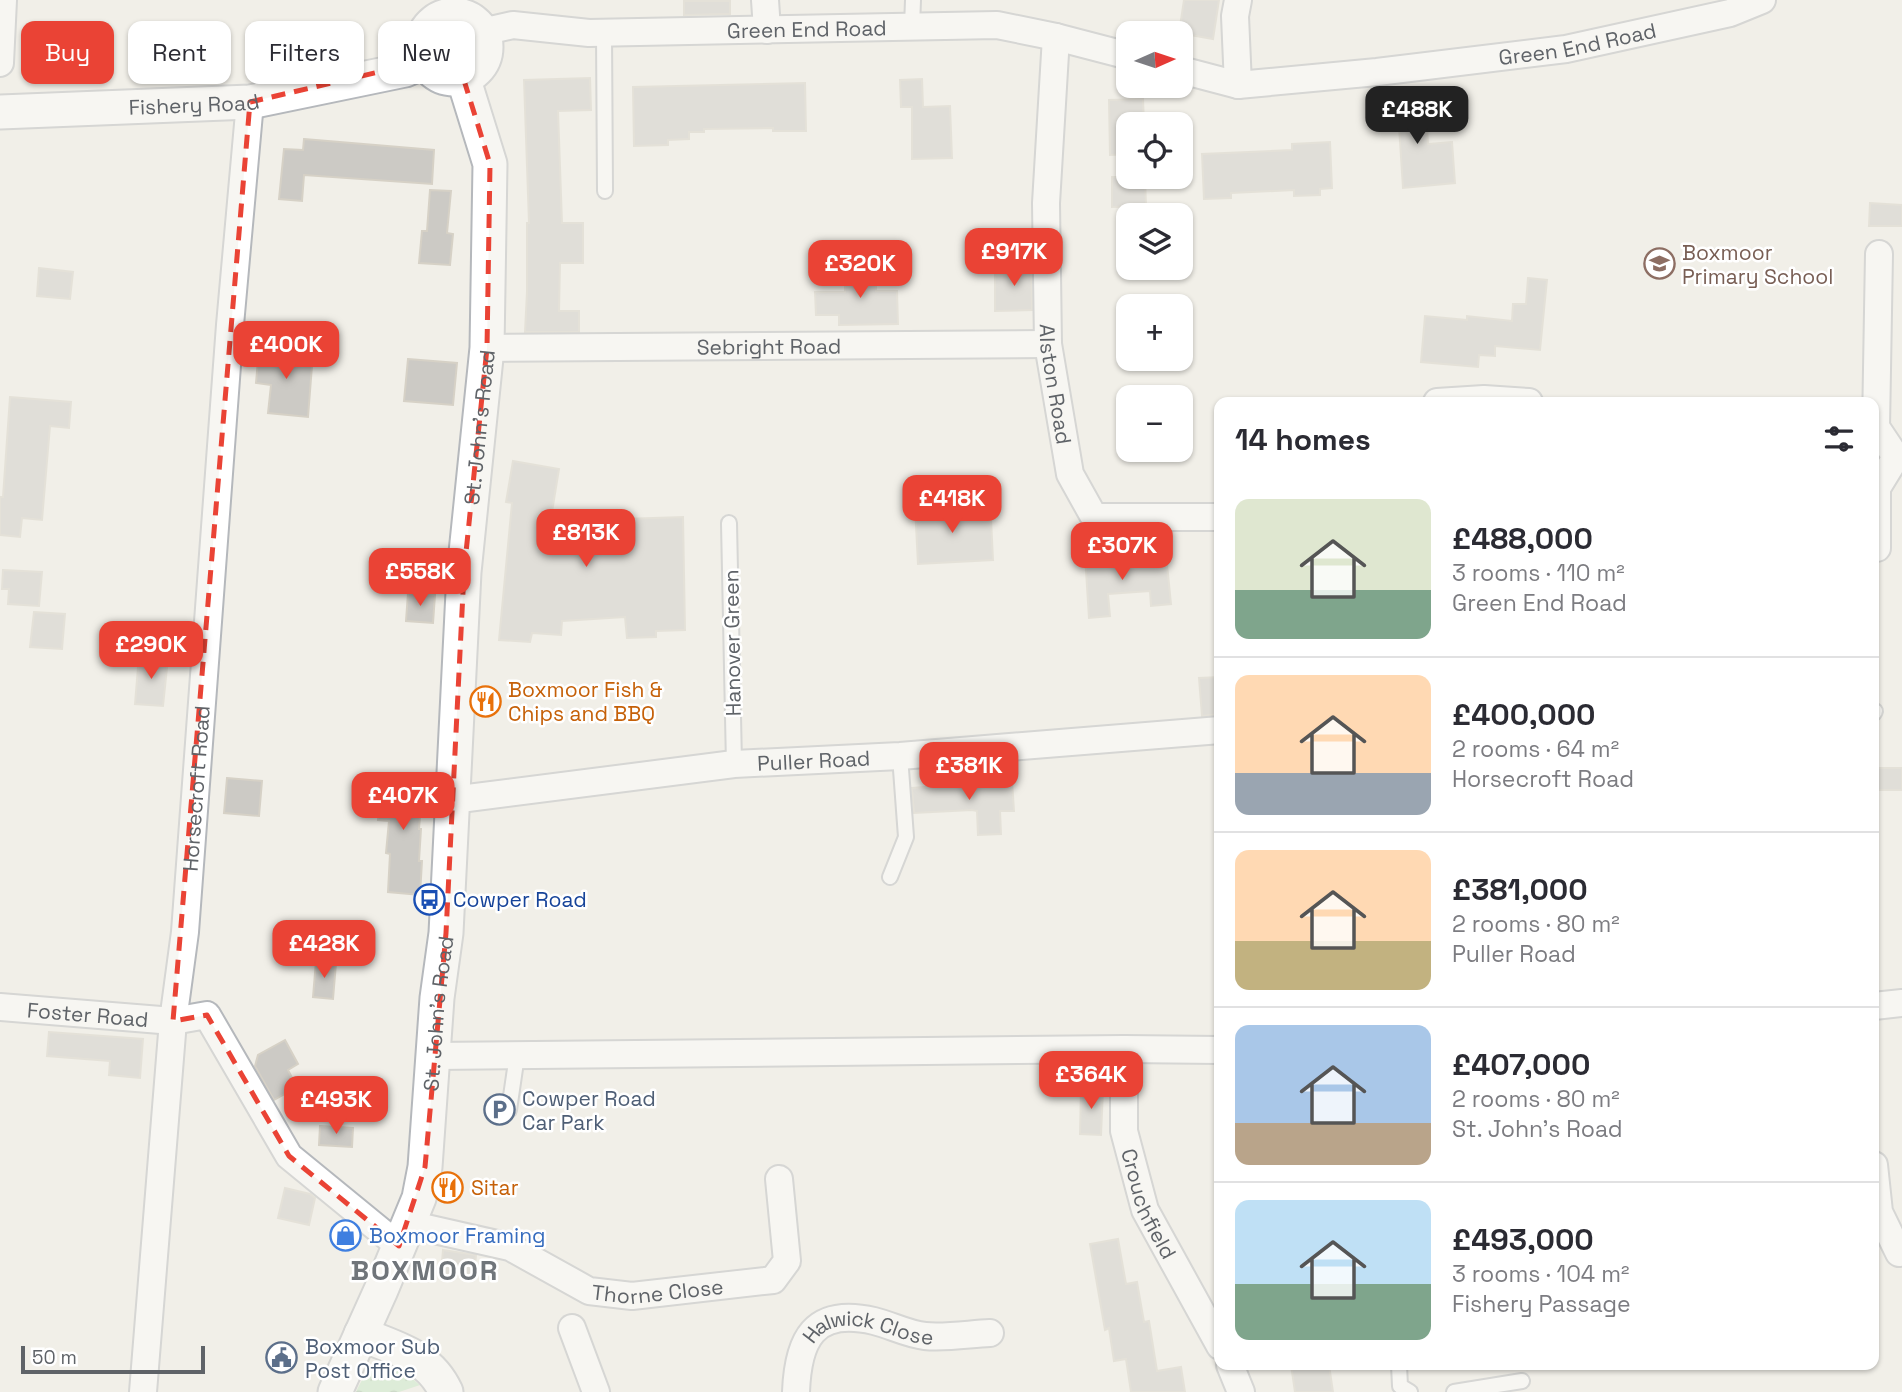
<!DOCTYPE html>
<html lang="en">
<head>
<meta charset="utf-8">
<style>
	:root { --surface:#fff; --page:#f7f7f7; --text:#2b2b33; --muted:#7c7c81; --line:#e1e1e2; --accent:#ea4335 }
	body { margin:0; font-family:"Space Grotesk",sans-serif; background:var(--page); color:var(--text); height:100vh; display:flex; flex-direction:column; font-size:26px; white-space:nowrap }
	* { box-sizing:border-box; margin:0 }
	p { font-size:23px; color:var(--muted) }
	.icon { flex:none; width:38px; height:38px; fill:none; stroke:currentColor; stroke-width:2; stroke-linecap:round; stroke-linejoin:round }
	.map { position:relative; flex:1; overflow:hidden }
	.details { position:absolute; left:1214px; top:397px; width:665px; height:973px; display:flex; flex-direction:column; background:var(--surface); border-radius:14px; box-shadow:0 2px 5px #0004 }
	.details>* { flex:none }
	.banner { position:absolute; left:21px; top:21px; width:665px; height:63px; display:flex; gap:14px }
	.needle { width:46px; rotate:87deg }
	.fabs { position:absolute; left:1116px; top:21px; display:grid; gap:14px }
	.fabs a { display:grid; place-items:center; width:77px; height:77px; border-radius:14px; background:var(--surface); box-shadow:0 2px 5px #0004; font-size:35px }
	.scale { position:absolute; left:21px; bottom:18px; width:184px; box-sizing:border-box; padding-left:7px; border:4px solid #5f6368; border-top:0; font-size:19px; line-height:24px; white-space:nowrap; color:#5f6368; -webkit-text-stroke:5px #fff; paint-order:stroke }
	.price { position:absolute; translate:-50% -60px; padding:0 16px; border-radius:14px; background:var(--accent); color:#fff; font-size:23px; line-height:46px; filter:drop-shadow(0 2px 4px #0008) }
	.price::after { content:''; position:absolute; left:50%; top:42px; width:21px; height:16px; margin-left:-10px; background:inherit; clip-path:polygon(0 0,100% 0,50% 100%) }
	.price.active { background:#222; color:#fff }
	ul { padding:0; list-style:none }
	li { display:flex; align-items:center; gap:21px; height:175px; padding:0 21px }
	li+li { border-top:2px solid var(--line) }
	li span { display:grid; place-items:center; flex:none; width:196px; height:140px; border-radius:14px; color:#555 }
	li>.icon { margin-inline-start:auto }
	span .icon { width:84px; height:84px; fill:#fffc; stroke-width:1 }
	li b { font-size:30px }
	h2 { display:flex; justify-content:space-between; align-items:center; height:84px; padding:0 21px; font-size:30px }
	.chip { padding:0 24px; border-radius:14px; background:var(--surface); box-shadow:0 2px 5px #0004; font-size:24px; line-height:63px }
	.chip.active { background:var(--accent); color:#fff }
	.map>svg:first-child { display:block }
	.forest { fill:url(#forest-crowns) }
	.building { fill:#cccac5; stroke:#d6d1c6; stroke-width:2 }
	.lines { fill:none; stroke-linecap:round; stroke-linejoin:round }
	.service-casing { stroke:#b5b8bc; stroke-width:18 }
	.minor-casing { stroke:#b5b8bc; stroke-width:30 }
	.tertiary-casing { stroke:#b5b8bc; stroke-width:37 }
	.service { stroke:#fff; stroke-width:14 }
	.minor { stroke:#fff; stroke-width:26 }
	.tertiary { stroke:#fff; stroke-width:33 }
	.marked { fill:none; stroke:#ea4335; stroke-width:5; stroke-dasharray:14 9; stroke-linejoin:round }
	.labels { text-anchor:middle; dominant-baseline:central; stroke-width:5; stroke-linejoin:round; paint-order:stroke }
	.street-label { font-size:21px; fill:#5f6368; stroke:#fff }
	.education-label { font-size:21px; fill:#785e54; stroke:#fff; text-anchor:start }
	.food-label { font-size:21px; fill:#c56008; stroke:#fff; text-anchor:start }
	.transit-label { font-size:21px; fill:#164399; stroke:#fff; text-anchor:start }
	.service-label { font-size:21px; fill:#4e5e75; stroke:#fff; text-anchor:start }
	.shop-label { font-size:21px; fill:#366cbe; stroke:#fff; text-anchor:start }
	.district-label { font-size:28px; font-weight:bold; letter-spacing:2px; fill:#70757a; stroke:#fff }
</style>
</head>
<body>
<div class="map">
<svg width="1902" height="1392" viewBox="0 0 1902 1392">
	<defs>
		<pattern id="forest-crowns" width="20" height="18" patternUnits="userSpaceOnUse" patternTransform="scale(1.75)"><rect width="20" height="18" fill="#c5e8c5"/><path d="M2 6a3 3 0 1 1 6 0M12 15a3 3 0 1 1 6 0" fill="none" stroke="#a3c0a4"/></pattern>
	</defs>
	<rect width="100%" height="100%" fill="#f1efe8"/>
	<path class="forest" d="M386 1366 400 1369 420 1385 399 1392H356C363 1376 369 1369 386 1366Z"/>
	<g class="building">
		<path d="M1184 0H1219L1213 39 1179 33Z"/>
		<path d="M684 1H730V14L684 15Z"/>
		<path d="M590 78 591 110 558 111 562 223H583V263H560L559 311H579V332H525L527 292V223H529L524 80Z"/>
		<path d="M922 79 923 107 950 106 952 158 912 159V107H901L900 80Z"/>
		<path d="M805 83 806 131H773V128L704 129V132H689V139L668 140V145L634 146 633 87Z"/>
		<path d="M1417 97 1420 125H1427L1428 144 1452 142 1455 183 1403 188 1399 126 1381 127 1378 100Z"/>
		<path d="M1143 99 1144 124H1129V154L1110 155 1109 100Z"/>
		<path d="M304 139 434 150 432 184 304 175 302 201 279 199 284 149 303 150Z"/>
		<path d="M1330 142 1332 188 1320 189V195L1294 196V190L1231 193V198L1204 199 1202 154 1292 150V144Z"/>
		<path d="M1112 177H1145L1146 206 1112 207Z"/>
		<path d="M430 190 451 191 447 233 453 234 450 265 419 263 422 231H427Z"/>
		<path d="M1870 203 1902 205V226H1869Z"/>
		<path d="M1031 262 1032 310 995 311V275H1007L1006 263Z"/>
		<path d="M845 266H876V291H897L898 324 839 325V315H816L815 292H845Z"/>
		<path d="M39 268 73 272 70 299 37 296Z"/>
		<path d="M1528 278 1547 280 1540 350 1495 346V356L1479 355 1478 367 1421 362 1425 316 1467 320V316L1512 321 1513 304H1526Z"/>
		<path d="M259 349 313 353 308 417 268 413 271 385 256 383Z"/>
		<path d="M408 359 457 363 453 405 404 401Z"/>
		<path d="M10 397 71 402 69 428 50 426 42 520 22 518 20 537 0 535V497H3Z"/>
		<path d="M513 461 559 469 550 524 569 525 566 551 624 550 623 519 683 517 685 630 656 631V637L627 638 625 617 562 621 561 635 532 633 530 642 499 640 512 503 506 502Z"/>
		<path d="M972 503 973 520 991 519 993 560 918 564 915 506Z"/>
		<path d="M1121 552 1122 569 1167 564 1171 604 1151 606 1150 591 1108 594 1110 616 1089 618 1085 555Z"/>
		<path d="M3 570 42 572 39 606 8 604 9 589H2Z"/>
		<path d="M408 593 435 595 433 623 406 621Z"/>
		<path d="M34 612 65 614 62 649 30 647Z"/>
		<path d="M139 655 168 658 163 706 135 704Z"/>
		<path d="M1220 677V714L1202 716 1199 678Z"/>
		<rect x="1877" y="768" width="25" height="22"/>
		<path d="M382 776 423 780 419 829H421L419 861H422L420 895 388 892 390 854 386 853 389 821 378 820Z"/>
		<path d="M227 778 262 781 259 816 224 813Z"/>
		<path d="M1012 781 1014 811H1000L1001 834 978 835 977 811 972 810 914 813 912 788Z"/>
		<path d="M316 961 336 963 333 999 313 997Z"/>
		<path d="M49 1032 143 1039 140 1078 109 1075 110 1061 47 1056Z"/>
		<path d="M285 1040 298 1064 288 1070 297 1087 274 1100 255 1066 258 1055Z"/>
		<path d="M1081 1088 1103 1089 1101 1135 1080 1134Z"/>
		<path d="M320 1126 353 1128 352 1147 319 1145Z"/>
		<path d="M285 1188 310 1194 315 1198 309 1225 278 1218Z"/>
		<path d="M1118 1239 1126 1284 1137 1282 1144 1322 1149 1321 1157 1371 1181 1367 1185 1392H1131L1126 1359 1114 1361 1109 1328 1105 1330 1090 1244Z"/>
		<path d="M443 1250 476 1255 474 1277 441 1274Z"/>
		<path d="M1291 1365H1329L1333 1392H1295Z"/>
	</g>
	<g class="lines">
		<defs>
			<g id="service">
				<path d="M912 27 913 0"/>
				<path d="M604 33 605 191"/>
				<path d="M729 523 734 764"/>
				<path d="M1874 713 1875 711"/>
				<path d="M890 877 906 837 900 756"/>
				<path d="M509 1110 517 1055"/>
				<path d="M1399 1365 1400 1386 1410 1392"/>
				<path d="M1454 1392 1522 1381"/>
			</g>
			<g id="minor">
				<path d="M765 0 767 30"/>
				<path id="s1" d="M482 32 513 25 589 33 997 25 1056 37 1129 56"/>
				<path id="s2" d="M1056 37 1046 203 1048 344 1070 474 1094 517H1220"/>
				<path d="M0 63 3 0"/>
				<path id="s3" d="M1181 70 1238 85 1377 72 1566 49 1730 13 1762 0"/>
				<path d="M1238 85 1235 16 1238 0"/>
				<path d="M1879 254 1876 427 1896 457 1902 458"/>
				<path id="s4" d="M487 348 1048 344"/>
				<path d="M1437 402 1484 399 1529 402"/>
				<path d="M1877 548V488L1896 457"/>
				<path id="s5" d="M452 800 734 764 900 756 1220 730"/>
				<path d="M1874 1006 1902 1003"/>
				<path id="s6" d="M0 1007 173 1021 207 1015 289 1156 399 1246"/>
				<path id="s7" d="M1124 1049V1131L1145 1210 1220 1346"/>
				<path d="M434 1056 1124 1049 1220 1050"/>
				<path d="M1874 1165 1879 1212 1899 1253"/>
				<path id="s8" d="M408 1224 510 1247 589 1291 632 1296 773 1280 787 1261 779 1179"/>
				<path d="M572 1328 596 1392"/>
				<path d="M1230 1365 1241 1392"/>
				<path id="s9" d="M143 1392 173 1021 185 932 230 325 250 102"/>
				<path id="s10" d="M796 1392C798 1340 813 1307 874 1321 891 1325 907 1334 925 1336 946 1338 969 1334 990 1333"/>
			</g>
			<g id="tertiary">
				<circle cx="454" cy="47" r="32"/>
				<path id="s11" d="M0 112 250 102 405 70 426 61"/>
				<path d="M361 1334C396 1349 429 1355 446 1392"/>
				<path id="s12" d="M335 1392 381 1290 419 1198 425 1167 437 998 446 933 464 572 487 348 490 164 463 77"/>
			</g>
		</defs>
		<use href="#service" class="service-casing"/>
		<use href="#minor" class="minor-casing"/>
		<use href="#tertiary" class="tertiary-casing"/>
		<use href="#service" class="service"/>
		<use href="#minor" class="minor"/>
		<use href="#tertiary" class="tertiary"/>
	</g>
	<path d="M0 0H1902V1392H0ZM426 61 442 76 463 77 490 164 487 348 464 572 446 933 425 1167 399 1246 289 1156 207 1015 173 1021 250 102Z" fill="#f1efe8" fill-opacity=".55" fill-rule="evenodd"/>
	<path class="marked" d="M426 61 442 76 463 77 490 164 487 348 464 572 446 933 425 1167 399 1246 289 1156 207 1015 173 1021 250 102Z"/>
	<defs>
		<symbol id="school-ring" viewBox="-11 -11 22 22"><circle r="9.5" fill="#fff" stroke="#8d6e63" stroke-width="1.5"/><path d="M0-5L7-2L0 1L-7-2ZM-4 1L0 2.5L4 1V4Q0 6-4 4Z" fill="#8d6e63"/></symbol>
		<symbol id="restaurant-ring" viewBox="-11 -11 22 22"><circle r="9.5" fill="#fff" stroke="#e8710a" stroke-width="1.5"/><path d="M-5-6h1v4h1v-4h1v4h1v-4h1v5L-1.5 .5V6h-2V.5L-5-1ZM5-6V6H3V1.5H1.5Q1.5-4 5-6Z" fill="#e8710a"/></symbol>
		<symbol id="bus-ring" viewBox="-11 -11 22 22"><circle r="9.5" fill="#fff" stroke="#1a4fb4" stroke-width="1.5"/><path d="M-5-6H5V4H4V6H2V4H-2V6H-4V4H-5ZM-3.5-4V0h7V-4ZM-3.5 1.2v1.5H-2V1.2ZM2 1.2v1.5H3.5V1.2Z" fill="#1a4fb4"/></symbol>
		<symbol id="parking-ring" viewBox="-11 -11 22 22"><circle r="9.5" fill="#fff" stroke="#5c6f8a" stroke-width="1.5"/><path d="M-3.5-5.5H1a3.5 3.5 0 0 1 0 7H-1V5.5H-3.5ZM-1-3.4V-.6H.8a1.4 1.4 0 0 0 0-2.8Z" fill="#5c6f8a"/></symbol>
		<symbol id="shop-ring" viewBox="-11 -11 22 22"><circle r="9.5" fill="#fff" stroke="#3f7fe0" stroke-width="1.5"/><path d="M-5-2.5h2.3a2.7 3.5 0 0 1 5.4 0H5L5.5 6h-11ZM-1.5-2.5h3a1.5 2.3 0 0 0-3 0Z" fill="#3f7fe0"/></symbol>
		<symbol id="civic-ring" viewBox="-11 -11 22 22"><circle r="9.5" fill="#fff" stroke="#5c6f8a" stroke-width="1.5"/><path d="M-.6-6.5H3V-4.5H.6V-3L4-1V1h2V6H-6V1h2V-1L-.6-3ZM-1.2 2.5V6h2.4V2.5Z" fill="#5c6f8a"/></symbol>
	</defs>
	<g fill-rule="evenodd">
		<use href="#school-ring" x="1642" y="246" width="35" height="35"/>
		<use href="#restaurant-ring" x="468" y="684" width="35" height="35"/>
		<use href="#bus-ring" x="412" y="882" width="35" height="35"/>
		<use href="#parking-ring" x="482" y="1092" width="35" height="35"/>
		<use href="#restaurant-ring" x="430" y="1170" width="35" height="35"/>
		<use href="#shop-ring" x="328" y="1218" width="35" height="35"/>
		<use href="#civic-ring" x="264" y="1340" width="35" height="35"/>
	</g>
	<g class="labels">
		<g class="street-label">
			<text stroke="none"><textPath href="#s1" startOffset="326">Green End Road</textPath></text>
			<text stroke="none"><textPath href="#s3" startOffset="401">Green End Road</textPath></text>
			<text stroke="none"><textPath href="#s11" startOffset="194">Fishery Road</textPath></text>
			<text stroke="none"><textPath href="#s4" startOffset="282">Sebright Road</textPath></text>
			<text stroke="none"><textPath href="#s2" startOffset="348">Alston Road</textPath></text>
			<text stroke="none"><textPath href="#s12" startOffset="985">St. John's Road</textPath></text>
			<text transform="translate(732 643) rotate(-91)">Hanover Green</text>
			<text stroke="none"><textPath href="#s5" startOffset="364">Puller Road</textPath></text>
			<text stroke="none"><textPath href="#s9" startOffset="606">Horsecroft Road</textPath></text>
			<text stroke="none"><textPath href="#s6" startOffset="88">Foster Road</textPath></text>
			<text stroke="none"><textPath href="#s12" startOffset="397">St. John's Road</textPath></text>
			<text stroke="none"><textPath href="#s7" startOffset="159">Crouchfield</textPath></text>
			<text stroke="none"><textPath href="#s8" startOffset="264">Thorne Close</textPath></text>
			<text stroke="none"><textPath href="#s10" startOffset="122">Halwick Close</textPath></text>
		</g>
		<g class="education-label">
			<text x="1682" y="252">Boxmoor<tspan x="1682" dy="24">Primary School</tspan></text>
		</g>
		<g class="food-label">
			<text x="508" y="689">Boxmoor Fish &amp;<tspan x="508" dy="24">Chips and BBQ</tspan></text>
			<text x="471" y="1187">Sitar</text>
		</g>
		<g class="transit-label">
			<text x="453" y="899">Cowper Road</text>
		</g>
		<g class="service-label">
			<text x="522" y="1098">Cowper Road<tspan x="522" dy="24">Car Park</tspan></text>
			<text x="305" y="1346">Boxmoor Sub<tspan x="305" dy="24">Post Office</tspan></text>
		</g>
		<g class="shop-label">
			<text x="369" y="1235">Boxmoor Framing</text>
		</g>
		<g class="district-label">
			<text x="425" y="1270">BOXMOOR</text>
		</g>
	</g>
</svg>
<div class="fabs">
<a><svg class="needle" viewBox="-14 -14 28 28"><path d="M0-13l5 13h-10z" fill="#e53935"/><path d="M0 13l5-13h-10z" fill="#7c7c81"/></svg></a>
<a><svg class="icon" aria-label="locate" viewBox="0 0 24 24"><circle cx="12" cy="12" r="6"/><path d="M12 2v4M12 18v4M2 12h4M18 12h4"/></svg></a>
<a><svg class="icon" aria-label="layers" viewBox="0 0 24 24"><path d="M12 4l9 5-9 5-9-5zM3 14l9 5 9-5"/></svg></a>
<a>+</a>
<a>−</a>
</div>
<div class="scale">50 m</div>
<b class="price active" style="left:1417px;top:146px">£488K</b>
<b class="price" style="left:1014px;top:288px">£917K</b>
<b class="price" style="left:860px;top:300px">£320K</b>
<b class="price" style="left:286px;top:381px">£400K</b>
<b class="price" style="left:952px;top:535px">£418K</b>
<b class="price" style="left:586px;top:569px">£813K</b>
<b class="price" style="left:1122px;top:582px">£307K</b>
<b class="price" style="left:420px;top:608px">£558K</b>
<b class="price" style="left:151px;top:681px">£290K</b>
<b class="price" style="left:969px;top:802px">£381K</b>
<b class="price" style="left:403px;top:832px">£407K</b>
<b class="price" style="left:324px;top:980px">£428K</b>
<b class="price" style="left:1091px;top:1111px">£364K</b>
<b class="price" style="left:336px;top:1136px">£493K</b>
<div class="banner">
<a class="chip active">Buy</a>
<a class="chip">Rent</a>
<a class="chip">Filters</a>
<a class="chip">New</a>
</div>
<section class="details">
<h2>14 homes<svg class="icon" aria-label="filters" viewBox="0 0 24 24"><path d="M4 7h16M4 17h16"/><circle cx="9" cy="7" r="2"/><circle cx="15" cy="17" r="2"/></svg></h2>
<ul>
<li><span style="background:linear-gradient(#dfe7d0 65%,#7fa58c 0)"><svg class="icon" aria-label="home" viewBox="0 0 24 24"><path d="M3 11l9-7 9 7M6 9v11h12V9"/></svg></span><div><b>£488,000</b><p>3 rooms · 110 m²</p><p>Green End Road</p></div></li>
<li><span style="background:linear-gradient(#ffd9b3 70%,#9aa5b1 0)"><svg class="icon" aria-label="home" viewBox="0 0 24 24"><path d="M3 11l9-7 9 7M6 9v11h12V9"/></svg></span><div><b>£400,000</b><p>2 rooms · 64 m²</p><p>Horsecroft Road</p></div></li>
<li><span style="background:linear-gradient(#ffd9b3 65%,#c2b280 0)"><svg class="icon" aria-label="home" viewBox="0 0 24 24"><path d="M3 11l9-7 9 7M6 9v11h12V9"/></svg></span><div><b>£381,000</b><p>2 rooms · 80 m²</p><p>Puller Road</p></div></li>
<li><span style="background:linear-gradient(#a9c7e8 70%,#b9a48a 0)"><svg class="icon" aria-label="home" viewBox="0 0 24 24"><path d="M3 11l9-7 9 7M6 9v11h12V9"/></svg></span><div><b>£407,000</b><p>2 rooms · 80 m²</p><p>St. John's Road</p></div></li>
<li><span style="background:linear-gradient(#bfe0f5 60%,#7fa58c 0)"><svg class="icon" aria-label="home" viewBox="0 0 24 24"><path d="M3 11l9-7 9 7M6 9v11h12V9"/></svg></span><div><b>£493,000</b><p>3 rooms · 104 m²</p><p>Fishery Passage</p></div></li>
</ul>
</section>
</div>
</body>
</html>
